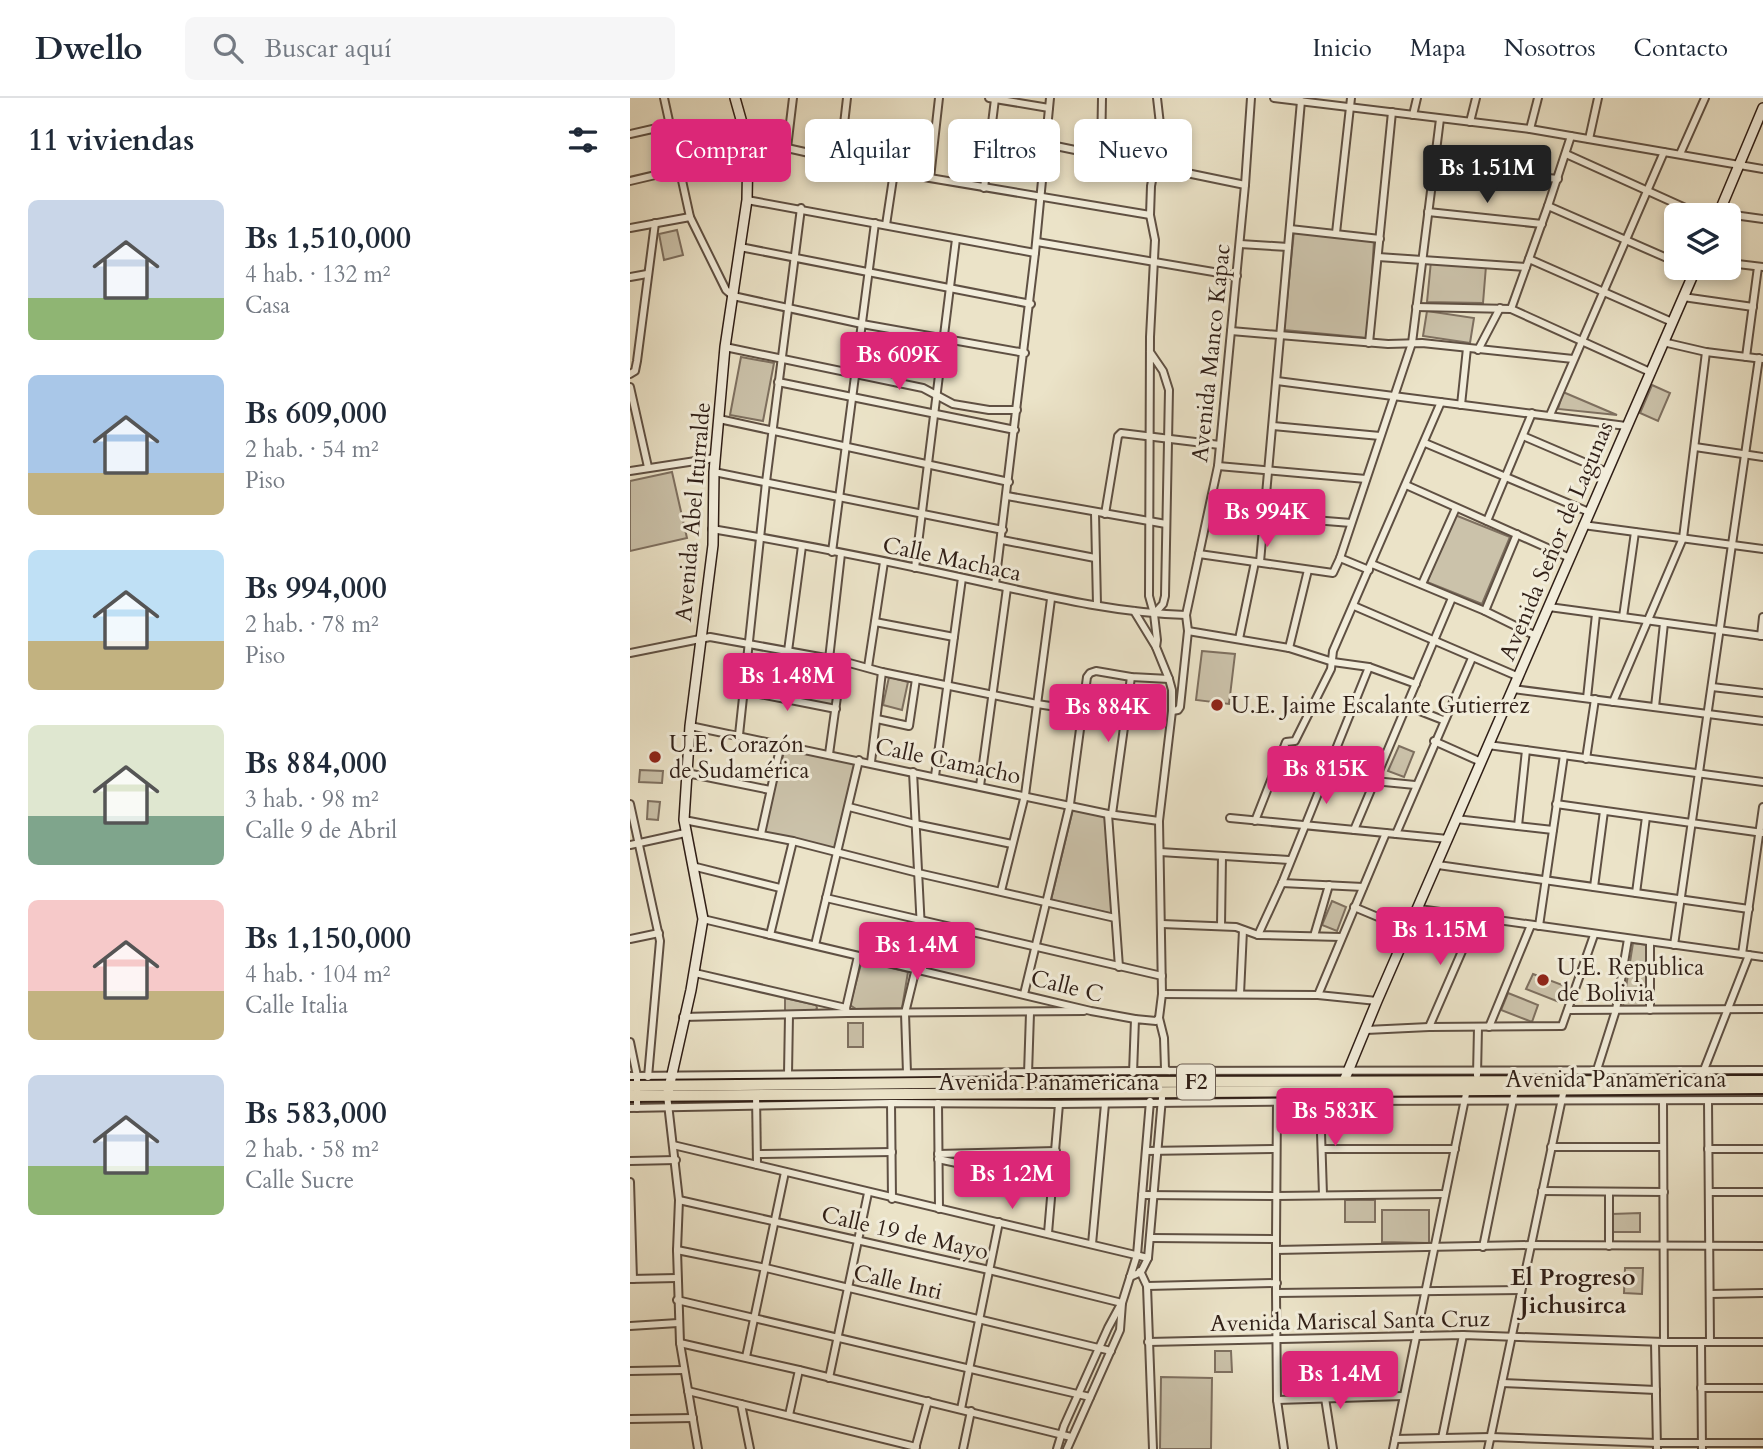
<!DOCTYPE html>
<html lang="es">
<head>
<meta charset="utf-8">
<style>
	:root { --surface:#fff; --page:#f6f6f7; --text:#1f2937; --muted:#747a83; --line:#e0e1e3; --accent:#db2777 }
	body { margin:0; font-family:Cardo,serif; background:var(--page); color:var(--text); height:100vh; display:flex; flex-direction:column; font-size:26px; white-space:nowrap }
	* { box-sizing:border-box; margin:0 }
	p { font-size:23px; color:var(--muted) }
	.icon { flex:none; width:38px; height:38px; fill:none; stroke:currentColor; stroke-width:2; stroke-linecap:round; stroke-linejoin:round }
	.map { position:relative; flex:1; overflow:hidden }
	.side { display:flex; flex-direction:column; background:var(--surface); width:630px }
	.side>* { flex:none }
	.guide { position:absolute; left:21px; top:21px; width:665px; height:63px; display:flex; gap:14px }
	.controls { position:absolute; left:1034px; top:105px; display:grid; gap:14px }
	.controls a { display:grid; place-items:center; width:77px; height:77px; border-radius:10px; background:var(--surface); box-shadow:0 4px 10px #0003; font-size:35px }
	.price { position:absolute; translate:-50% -60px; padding:0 16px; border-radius:7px; background:var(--accent); color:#fff; font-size:23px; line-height:46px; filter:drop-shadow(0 2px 4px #0008) }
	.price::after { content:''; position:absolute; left:50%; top:42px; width:21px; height:16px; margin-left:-10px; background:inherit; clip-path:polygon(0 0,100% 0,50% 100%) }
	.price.current { background:#222; color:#fff }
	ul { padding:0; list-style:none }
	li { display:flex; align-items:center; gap:21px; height:175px; padding:0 28px }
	li span { display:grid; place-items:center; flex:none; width:196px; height:140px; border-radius:10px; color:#555 }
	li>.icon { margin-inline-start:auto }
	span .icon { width:84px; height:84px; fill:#fffc; stroke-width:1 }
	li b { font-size:30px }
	h2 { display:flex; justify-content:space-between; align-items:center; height:84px; padding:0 28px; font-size:30px }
	.pill { padding:0 24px; border-radius:10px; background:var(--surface); box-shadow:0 4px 10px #0003; font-size:24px; line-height:63px }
	.pill.current { background:var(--accent); color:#fff }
	header { display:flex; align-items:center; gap:42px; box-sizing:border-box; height:98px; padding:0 35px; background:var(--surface); border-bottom:2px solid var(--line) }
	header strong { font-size:33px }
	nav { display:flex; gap:38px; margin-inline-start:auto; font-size:24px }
	.search { width:490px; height:63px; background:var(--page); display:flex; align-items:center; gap:18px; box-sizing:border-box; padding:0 24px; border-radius:10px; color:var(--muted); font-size:26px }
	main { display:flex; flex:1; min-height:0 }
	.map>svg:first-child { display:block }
	.park { fill:#cbc2aa; stroke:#7e7060; stroke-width:2 }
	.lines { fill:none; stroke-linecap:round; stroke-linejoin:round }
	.street-casing { stroke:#5f5043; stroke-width:10 }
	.secondary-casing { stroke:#301f17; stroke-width:12 }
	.highway-casing { stroke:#301f17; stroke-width:14 }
	.street { stroke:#f2eddb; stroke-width:6 }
	.secondary { stroke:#f2eddb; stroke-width:9 }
	.highway { stroke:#ebe3c8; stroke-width:10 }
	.poi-dot { fill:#8f2418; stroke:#f2eddb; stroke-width:2.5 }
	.labels { text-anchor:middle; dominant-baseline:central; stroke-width:6; stroke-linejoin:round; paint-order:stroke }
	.shield { fill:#f2eddb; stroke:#6a5d52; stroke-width:2 }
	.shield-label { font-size:21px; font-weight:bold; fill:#301f17 }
	.street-label { font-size:23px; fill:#301f17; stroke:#f2eddb }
	.poi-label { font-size:23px; fill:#301f17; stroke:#f2eddb; text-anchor:start }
	.neighbourhood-label { font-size:24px; font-weight:bold; fill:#301f17; stroke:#f2eddb }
</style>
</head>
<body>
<header>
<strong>Dwello</strong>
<div class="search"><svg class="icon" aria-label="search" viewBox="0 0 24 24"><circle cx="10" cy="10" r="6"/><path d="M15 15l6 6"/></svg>Buscar aquí</div>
<nav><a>Inicio</a><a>Mapa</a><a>Nosotros</a><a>Contacto</a></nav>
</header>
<main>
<section class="side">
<h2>11 viviendas<svg class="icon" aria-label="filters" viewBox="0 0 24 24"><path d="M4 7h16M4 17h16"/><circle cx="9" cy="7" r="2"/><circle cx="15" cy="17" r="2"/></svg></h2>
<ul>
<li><span style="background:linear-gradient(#c9d6e8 70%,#8fb573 0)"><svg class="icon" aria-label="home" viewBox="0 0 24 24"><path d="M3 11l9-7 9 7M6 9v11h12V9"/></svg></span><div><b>Bs 1,510,000</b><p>4 hab. · 132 m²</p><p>Casa</p></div></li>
<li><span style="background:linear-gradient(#a9c7e8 70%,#c2b280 0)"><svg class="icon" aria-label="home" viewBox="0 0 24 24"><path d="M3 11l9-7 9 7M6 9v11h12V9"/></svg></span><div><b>Bs 609,000</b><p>2 hab. · 54 m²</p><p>Piso</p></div></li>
<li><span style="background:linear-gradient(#bfe0f5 65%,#c2b280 0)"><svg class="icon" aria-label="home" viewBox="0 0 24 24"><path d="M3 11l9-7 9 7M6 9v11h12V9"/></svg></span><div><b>Bs 994,000</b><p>2 hab. · 78 m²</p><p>Piso</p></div></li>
<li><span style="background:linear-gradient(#dfe7d0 65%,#7fa58c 0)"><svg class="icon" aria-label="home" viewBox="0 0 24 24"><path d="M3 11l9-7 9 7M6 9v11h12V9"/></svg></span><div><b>Bs 884,000</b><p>3 hab. · 98 m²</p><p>Calle 9 de Abril</p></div></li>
<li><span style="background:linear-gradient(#f6c9c9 65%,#c2b280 0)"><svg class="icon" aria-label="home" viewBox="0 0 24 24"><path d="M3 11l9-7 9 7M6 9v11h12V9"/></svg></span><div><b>Bs 1,150,000</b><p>4 hab. · 104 m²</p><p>Calle Italia</p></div></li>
<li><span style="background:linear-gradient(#c9d6e8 65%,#8fb573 0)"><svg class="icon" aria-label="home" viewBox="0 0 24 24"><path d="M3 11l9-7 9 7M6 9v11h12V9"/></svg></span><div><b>Bs 583,000</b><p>2 hab. · 58 m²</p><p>Calle Sucre</p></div></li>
</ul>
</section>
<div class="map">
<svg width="1133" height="1351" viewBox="0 0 1133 1351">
	<rect width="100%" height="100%" fill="#ebe3c8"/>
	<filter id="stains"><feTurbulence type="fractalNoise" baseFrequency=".00286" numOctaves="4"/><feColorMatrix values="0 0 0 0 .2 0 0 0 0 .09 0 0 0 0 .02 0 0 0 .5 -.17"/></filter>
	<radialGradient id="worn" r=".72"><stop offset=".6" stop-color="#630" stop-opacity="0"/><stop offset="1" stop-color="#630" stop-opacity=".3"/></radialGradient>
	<g class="park">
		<path d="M47 132 53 157 34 162 29 136Z"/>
		<path d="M664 133 744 142 738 240 654 232Z"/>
		<path d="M801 163 856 168 853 205 797 204Z"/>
		<path d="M797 213 844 220 840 245 793 238Z"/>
		<path d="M111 259 144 265 133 323 100 317Z"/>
		<path d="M1022 287 1040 295 1028 323 1010 315Z"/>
		<path d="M933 294 987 317 928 311Z"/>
		<path d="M42 374 57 440 0 453V383Z"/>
		<path d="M825 417 880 439 852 506 797 484Z"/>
		<path d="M572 553 605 556 599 606 566 602Z"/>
		<path d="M259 579 278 584 272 612 253 607Z"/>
		<path d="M769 648 784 654 774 679 758 673Z"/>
		<path d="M155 650 227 666 206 751 133 735Z"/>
		<path d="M10 672 33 673 32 685 9 684Z"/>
		<path d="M18 703 30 704 28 722 17 721Z"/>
		<path d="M443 711 477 718 483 816 421 802Z"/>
		<path d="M702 803 716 809 707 833 692 827Z"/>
		<path d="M1003 845 1018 847V908H993Z"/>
		<path d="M236 864 278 874 272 910 226 911 220 907 231 866Z"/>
		<path d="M903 876 935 888 929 904 896 891Z"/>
		<path d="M878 895 908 907 902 924 871 912Z"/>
		<path d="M155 900 186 907 187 910 185 913H155Z"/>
		<rect x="218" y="925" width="15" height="24"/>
		<rect x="715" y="1102" width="30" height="22"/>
		<path d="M752 1112H799V1145L752 1144Z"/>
		<path d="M1010 1115V1134H983L982 1116Z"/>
		<path d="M995 1170H1013L1012 1196 994 1195Z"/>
		<path d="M585 1253H601L602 1274H585Z"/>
		<path d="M531 1279 582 1280 581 1351H530Z"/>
	</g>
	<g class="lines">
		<defs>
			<g id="street">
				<path d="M34 0 60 119 96 192 103 198 232 226 395 255"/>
				<path d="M359 0 419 10"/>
				<path d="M644 0 900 31 1133 71"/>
				<path d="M783 17 787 0"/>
				<path d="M840 24 846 0"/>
				<path d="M900 31 908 0"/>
				<path d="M0 36 40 27"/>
				<path d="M959 41 968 0"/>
				<path d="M118 46 157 50 264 74 520 117"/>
				<path d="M416 46 615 87"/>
				<path d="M157 50 163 0"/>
				<path d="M936 56 1071 117"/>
				<path d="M1050 56 1075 0"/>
				<path d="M471 57 472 0"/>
				<path d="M210 61 217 0"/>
				<path d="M804 68 928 81"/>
				<path d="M300 80 309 0"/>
				<path d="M0 83 119 55"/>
				<path d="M354 90 365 1"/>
				<path d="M117 102 405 155 420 0"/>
				<path d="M918 108 1046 164"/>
				<path d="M798 114 912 126"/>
				<path d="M1089 115 1133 121"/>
				<path d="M256 127 264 74"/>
				<path d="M0 130 60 119"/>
				<path d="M660 131 750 141"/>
				<path d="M706 135 721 0"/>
				<path d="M407 144 607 178"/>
				<path d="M610 146 658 149"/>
				<path d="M110 149 401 206"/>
				<path d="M748 159 896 169"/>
				<path d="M899 161 1042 224"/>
				<path d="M1099 165 1133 169"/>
				<path d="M0 179 17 176"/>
				<path d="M1053 199 1123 209"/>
				<path d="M786 209 881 211 1020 274"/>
				<path d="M881 211 918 108 941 38"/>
				<path d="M601 233 758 246 792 245 943 261"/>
				<path d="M1033 244 1076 254 1133 261"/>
				<path d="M739 245 762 14"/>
				<path d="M95 249 293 290 323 306 359 312H387"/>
				<path d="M848 252 870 210"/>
				<path d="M520 254 533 273 539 292 535 498 533 506 524 516 519 498 520 239 525 142 520 117 521 88 531 35 527 0"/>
				<path d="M1116 259 1128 169"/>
				<path d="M0 276 5 273 7 263 25 125"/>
				<path d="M647 283 996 328"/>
				<path d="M148 284 385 332"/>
				<path d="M0 289 18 369"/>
				<path d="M831 307 837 250"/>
				<path d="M920 317 1034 54"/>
				<path d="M89 321 379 384"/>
				<path d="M643 328 750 338"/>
				<path d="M893 338 977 374"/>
				<path d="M795 345 959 414"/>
				<path d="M1065 349 1133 359"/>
				<path d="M588 368 736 381"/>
				<path d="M0 373 85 360"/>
				<path d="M84 374 373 432"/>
				<path d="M776 387 940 460"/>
				<path d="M377 398 536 426"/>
				<path d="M465 415 467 507"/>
				<path d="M475 416 488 338 491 335 590 347"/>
				<path d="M635 418 721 425"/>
				<path d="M857 423 902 315"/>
				<path d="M953 427 1133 451"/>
				<path d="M82 431C177 447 272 466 366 487 428 501 491 515 556 517"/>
				<path d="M372 442 465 460"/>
				<path d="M202 454 245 125"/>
				<path d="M569 456 703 475 710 460 782 245 810 21"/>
				<path d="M710 460 739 472"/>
				<path d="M630 464 671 3"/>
				<path d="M742 466 855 513 906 538"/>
				<path d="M285 470 326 141"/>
				<path d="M792 486 826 410"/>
				<path d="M365 487 405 155"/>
				<path d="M724 508 889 579"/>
				<path d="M919 509 1133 538"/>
				<path d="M504 513 526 549"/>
				<path d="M855 513 887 436"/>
				<path d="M993 519 1005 434"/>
				<path d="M245 524 324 539"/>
				<path d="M558 533 659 550 703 564 739 569 786 586"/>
				<path d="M1131 538 1133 519"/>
				<path d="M609 541 625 464"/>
				<path d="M659 550 678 472"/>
				<path d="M158 553 172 448"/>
				<path d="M0 555 80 539 212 563 252 574 407 606 453 613"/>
				<path d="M199 561 211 456"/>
				<path d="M238 569 254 464"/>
				<path d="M1082 589 1133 595"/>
				<path d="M883 591 1133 623"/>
				<path d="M114 593 206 611"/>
				<path d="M957 600 966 516"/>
				<path d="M983 604 1053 440 1076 254"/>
				<path d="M777 608 813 622"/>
				<path d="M1025 609 1034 525"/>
				<path d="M542 613 548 612 550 609 558 533 556 517 588 368 615 87 621 0"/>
				<path d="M247 621 279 628 286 581"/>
				<path d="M60 628 478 716 529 723"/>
				<path d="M109 637 136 384 171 110"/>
				<path d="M804 643 851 664"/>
				<path d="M858 647 1133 684"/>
				<path d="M199 656 212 563"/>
				<path d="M956 661 965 601"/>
				<path d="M241 664 252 574"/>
				<path d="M283 674 293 871"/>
				<path d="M57 675 140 692"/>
				<path d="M305 678 332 480"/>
				<path d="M744 683 785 687"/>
				<path d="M350 688 377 490"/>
				<path d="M0 706 30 843 18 979"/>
				<path d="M926 706 1133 735"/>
				<path d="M219 709 285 726 382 746"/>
				<path d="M478 716 489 869"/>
				<path d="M482 716 501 579"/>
				<path d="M600 720 818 741"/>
				<path d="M826 721 923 732"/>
				<path d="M54 722 163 743 288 775 485 820"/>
				<path d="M625 723 656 644 665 643 701 571 703 553 811 304"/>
				<path d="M888 728 896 652"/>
				<path d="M724 732 822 500"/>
				<path d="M131 736 151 646"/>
				<path d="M766 736 842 560"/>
				<path d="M0 747 55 735"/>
				<path d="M530 754 659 762"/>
				<path d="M808 767 1119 811"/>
				<path d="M62 768 150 790"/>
				<path d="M652 785 733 789"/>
				<path d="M964 789 974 713"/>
				<path d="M371 793 395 697 421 501"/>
				<path d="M1006 795 1016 719"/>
				<path d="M196 800 532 878"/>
				<path d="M724 809 779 832"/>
				<path d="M789 811 1133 859"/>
				<path d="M73 821 461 913 505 921"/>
				<path d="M532 826 606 829 628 837 711 839"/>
				<path d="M591 828 592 758"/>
				<path d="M909 828 934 657"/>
				<path d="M140 837 163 743"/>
				<path d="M628 837 652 785 739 569"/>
				<path d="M684 838 699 787"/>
				<path d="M0 841 29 835"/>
				<path d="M185 847 229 662"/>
				<path d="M1044 847 1129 260"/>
				<path d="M1112 856 1133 709"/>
				<path d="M65 875 216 910 217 915"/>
				<path d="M394 896 440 706 457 579 460 575 466 573 501 579 539 581"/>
				<path d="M532 896 688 897 747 903"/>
				<path d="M610 896 613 832"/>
				<path d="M688 897 756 735"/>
				<path d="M216 910 228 858"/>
				<path d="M938 912 1133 911"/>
				<path d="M1020 912V844"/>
				<path d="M53 919 217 915 454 913"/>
				<path d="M529 920 534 940 535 971 539 973"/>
				<path d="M799 929 846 821"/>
				<path d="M859 929 901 827"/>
				<path d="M736 932 799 929 932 928 964 837"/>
				<path d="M0 944 7 978V1010"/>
				<path d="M277 975 275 915 286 870"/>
				<path d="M503 975 505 921 526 923 529 920 532 896 529 723 542 613V592L539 581 526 549 527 542 524 516"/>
				<path d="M966 975 986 912 998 841"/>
				<path d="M158 976 159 917"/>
				<path d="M398 976 400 915"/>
				<path d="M847 977 848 929"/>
				<path d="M0 978 503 973 1133 972"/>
				<path d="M1070 982 1119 857"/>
				<path d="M126 996 127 1067"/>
				<path d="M37 997 49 1102 47 1152 50 1245 68 1351"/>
				<path d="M690 1003 693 1097"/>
				<path d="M1033 1003 1034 1244"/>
				<path d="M1078 1003 1080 1243"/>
				<path d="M261 1005 262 1101"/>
				<path d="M308 1005 309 1111"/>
				<path d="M0 1010 261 1005 429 1006 710 1003 1133 1002"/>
				<path d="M43 1047 518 1160"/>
				<path d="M921 1049H1033"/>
				<path d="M692 1051H825"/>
				<path d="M1078 1051H1133"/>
				<path d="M516 1053 645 1051"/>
				<path d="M128 1056 262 1054"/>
				<path d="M308 1056 426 1053"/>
				<path d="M308 1061 423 1086"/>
				<path d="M0 1063 46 1062"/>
				<path d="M0 1084 3 1181"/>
				<path d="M912 1093 1034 1094"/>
				<path d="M979 1094V1148"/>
				<path d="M1079 1094H1133"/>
				<path d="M512 1097 646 1098 815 1096"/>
				<path d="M49 1102 359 1172 492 1205"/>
				<path d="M418 1135 429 1006"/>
				<path d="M521 1140 646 1141V1195L891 1192"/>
				<path d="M646 1141 647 1004"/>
				<path d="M462 1146 475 1006"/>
				<path d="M853 1149 885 992"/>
				<path d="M47 1152 136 1170 481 1253"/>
				<path d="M646 1152 901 1147 1133 1148"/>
				<path d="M510 1173 517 1188 523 1351"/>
				<path d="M500 1179 511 1174 518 1160 532 1000"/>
				<path d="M0 1181 47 1180"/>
				<path d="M517 1188 647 1185"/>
				<path d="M646 1195 647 1302 654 1351"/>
				<path d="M1080 1196 1133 1195"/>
				<path d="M47 1202 460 1299"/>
				<path d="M0 1228 48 1225"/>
				<path d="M518 1244 833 1237 1034 1244H1133"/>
				<path d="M1025 1244 1027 1351"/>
				<path d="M1071 1244 1072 1351"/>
				<path d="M50 1245 169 1272 441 1339"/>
				<path d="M116 1259 155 1074"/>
				<path d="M0 1273 54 1272"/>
				<path d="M199 1280 238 1095"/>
				<path d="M872 1285 1026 1292"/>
				<path d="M1071 1290H1133"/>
				<path d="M58 1293 286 1349"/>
				<path d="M695 1300 703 1351"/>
				<path d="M647 1302 773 1298"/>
				<path d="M111 1306 120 1351"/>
				<path d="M331 1311 369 1124"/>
				<path d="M159 1317 169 1272"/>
				<path d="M0 1321 63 1320"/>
				<path d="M812 1340 833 1237"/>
				<path d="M765 1341 861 1339 1027 1345H1133"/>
				<path d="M285 1351 298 1303"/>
				<path d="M333 1351 341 1313"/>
				<path d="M427 1351 434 1328 478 1230 491 1206"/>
				<path d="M437 1351 490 1232 492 1205 507 1157 520 1003"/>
				<path d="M763 1351 837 991"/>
				<path d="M858 1351 934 991"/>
			</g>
			<g id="secondary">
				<path d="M1088 117 1133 10"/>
				<path d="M38 994 61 892 73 821 54 722 60 628 83 447 84 374 95 249 117 102 118 46 105 0"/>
				<path d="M710 1003 714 983 747 903 1066 170"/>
			</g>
			<g id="highway">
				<path d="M0 988 398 984 1133 983"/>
				<path d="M0 998 1133 990"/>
			</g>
		</defs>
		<use href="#street" class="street-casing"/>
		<use href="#secondary" class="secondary-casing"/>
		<use href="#highway" class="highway-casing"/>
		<use href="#street" class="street"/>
		<use href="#secondary" class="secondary"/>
		<use href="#highway" class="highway"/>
	</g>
	<g class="poi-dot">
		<circle cx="587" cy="607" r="7"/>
		<circle cx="25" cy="659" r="7"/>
		<circle cx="913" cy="882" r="7"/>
	</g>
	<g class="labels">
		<rect class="shield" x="547" y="966.5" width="38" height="35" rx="5"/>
		<g class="shield-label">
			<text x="566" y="984">F2</text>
		</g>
		<g class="street-label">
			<text transform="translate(581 255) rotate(-84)">Avenida Manco Kapac</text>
			<text transform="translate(63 414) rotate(-85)">Avenida Abel Iturralde</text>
			<text transform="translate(926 443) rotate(-67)">Avenida Señor de Lagunas</text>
			<text transform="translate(322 461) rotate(12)">Calle Machaca</text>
			<text transform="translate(318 663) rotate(12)">Calle Camacho</text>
			<text transform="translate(437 888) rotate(14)">Calle C</text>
			<text x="986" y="981">Avenida Panamericana</text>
			<text x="419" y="984">Avenida Panamericana</text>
			<text transform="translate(275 1135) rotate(13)">Calle 19 de Mayo</text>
			<text transform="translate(268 1184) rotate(13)">Calle Inti</text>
			<text transform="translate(720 1223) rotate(-1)">Avenida Mariscal Santa Cruz</text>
		</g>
		<g class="poi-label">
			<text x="601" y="607">U.E. Jaime Escalante Gutierrez</text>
			<text x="39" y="646">U.E. Corazón<tspan x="39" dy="26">de Sudamérica</tspan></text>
			<text x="927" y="869">U.E. Republica<tspan x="927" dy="26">de Bolivia</tspan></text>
		</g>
		<g class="neighbourhood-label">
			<text x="943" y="1179">El Progreso<tspan x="943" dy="28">Jichusirca</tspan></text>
		</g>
	</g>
	<rect width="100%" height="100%" filter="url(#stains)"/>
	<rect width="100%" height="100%" fill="url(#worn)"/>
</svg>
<div class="controls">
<a><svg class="icon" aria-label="layers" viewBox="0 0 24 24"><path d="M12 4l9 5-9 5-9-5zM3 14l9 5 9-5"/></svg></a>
</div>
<b class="price current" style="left:857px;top:107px">Bs 1.51M</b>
<b class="price" style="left:269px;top:294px">Bs 609K</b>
<b class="price" style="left:637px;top:451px">Bs 994K</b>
<b class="price" style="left:157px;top:615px">Bs 1.48M</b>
<b class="price" style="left:478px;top:646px">Bs 884K</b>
<b class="price" style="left:696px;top:708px">Bs 815K</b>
<b class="price" style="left:810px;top:869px">Bs 1.15M</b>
<b class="price" style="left:287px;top:884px">Bs 1.4M</b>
<b class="price" style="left:705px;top:1050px">Bs 583K</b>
<b class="price" style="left:382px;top:1113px">Bs 1.2M</b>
<b class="price" style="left:710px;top:1313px">Bs 1.4M</b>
<div class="guide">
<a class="pill current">Comprar</a>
<a class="pill">Alquilar</a>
<a class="pill">Filtros</a>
<a class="pill">Nuevo</a>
</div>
</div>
</main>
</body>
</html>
